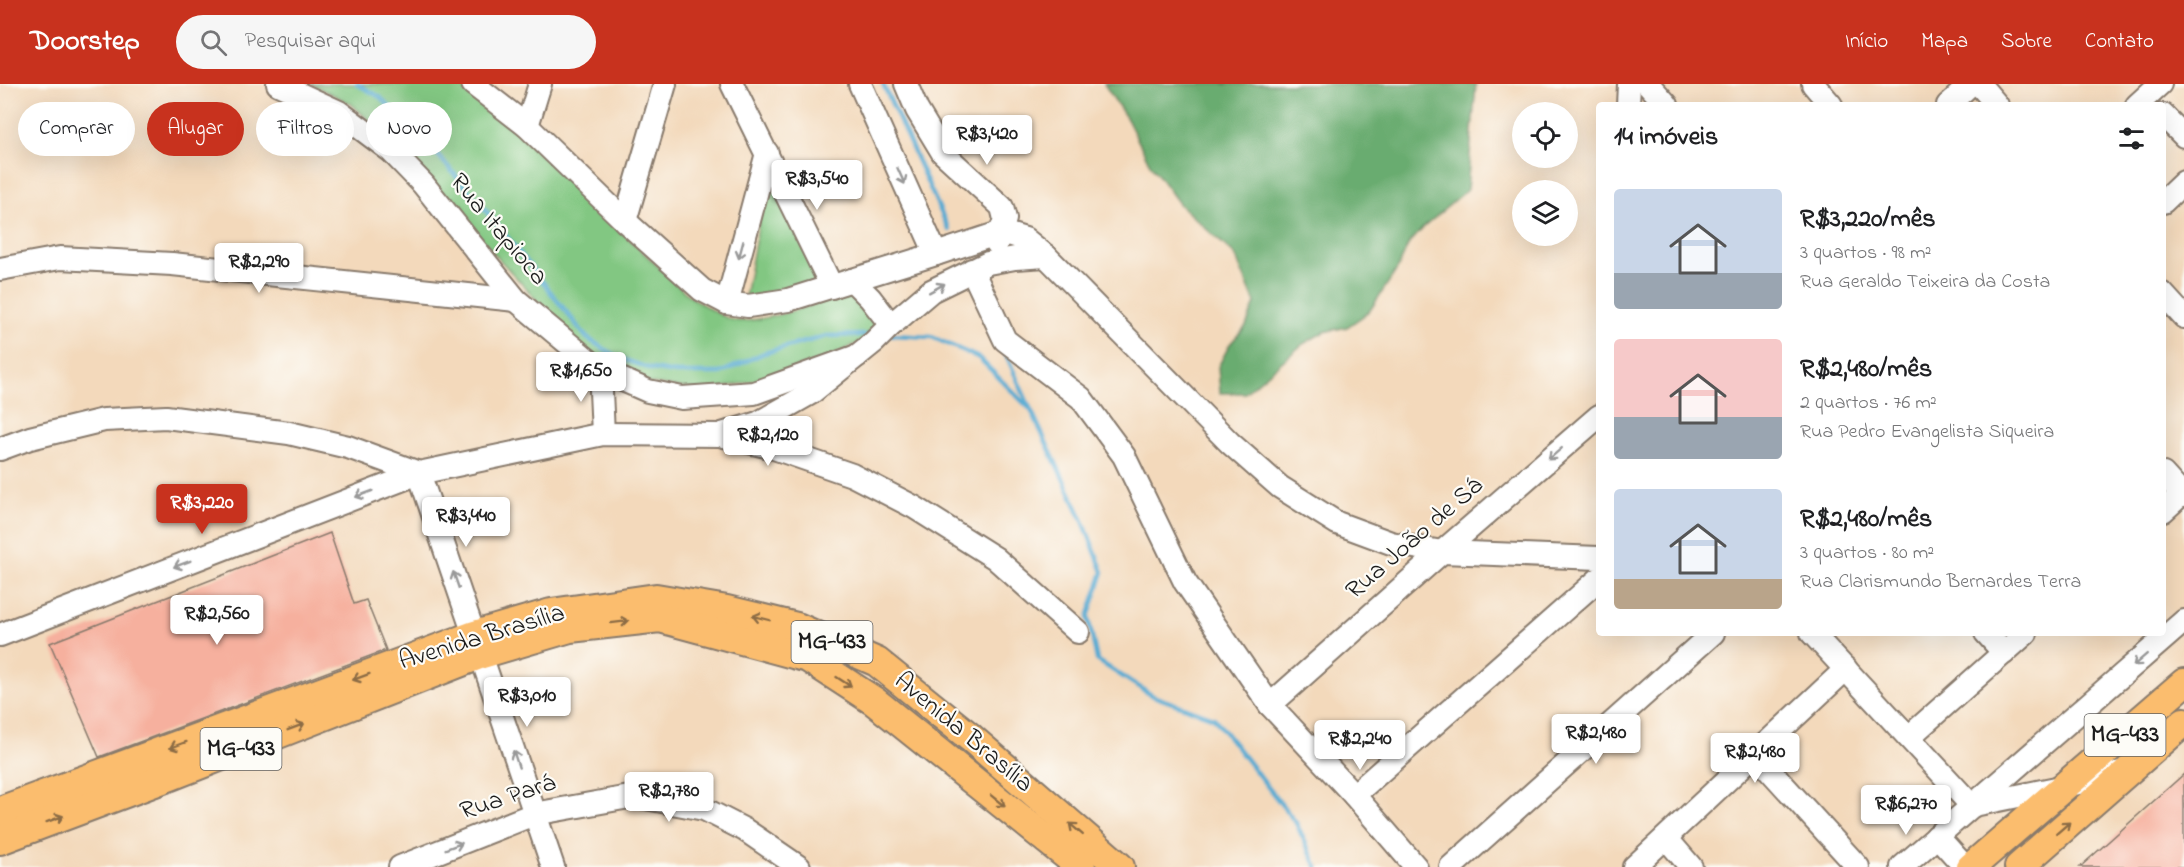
<!DOCTYPE html>
<html lang="pt">
<head>
<meta charset="utf-8">
<style>
	:root { --surface:#fff; --page:#f6f6f6; --text:#202124; --muted:#757577; --accent:#c8321e }
	body { margin:0; font-family:"Indie Flower",sans-serif; background:var(--page); color:var(--text); height:100vh; display:flex; flex-direction:column; font-size:22px; white-space:nowrap }
	* { box-sizing:border-box; margin:0 }
	p { font-size:20px; color:var(--muted) }
	.icon { flex:none; width:33px; height:33px; fill:none; stroke:currentColor; stroke-width:2; stroke-linecap:round; stroke-linejoin:round }
	.map { position:relative; flex:1; overflow:hidden }
	.details { position:absolute; left:1596px; top:18px; width:570px; height:534px; display:flex; flex-direction:column; background:var(--surface); border-radius:6px; box-shadow:0 6px 24px #0002 }
	.details>* { flex:none }
	.hud { position:absolute; left:18px; top:18px; width:570px; height:54px; display:flex; gap:12px }
	.tools { position:absolute; left:1512px; top:18px; display:grid; gap:12px }
	.tools a { display:grid; place-items:center; width:66px; height:66px; border-radius:50%; background:var(--surface); box-shadow:0 6px 24px #0002; font-size:30px }
	.price { position:absolute; translate:-50% -51px; padding:0 14px; border-radius:6px; background:#fff; color:#222; font-size:20px; line-height:39px; filter:drop-shadow(0 2px 3px #0008) }
	.price::after { content:''; position:absolute; left:50%; top:36px; width:18px; height:14px; margin-left:-9px; background:inherit; clip-path:polygon(0 0,100% 0,50% 100%) }
	.price.active { background:var(--accent); color:#fff }
	ul { padding:0; list-style:none }
	li { display:flex; align-items:center; gap:18px; height:150px; padding:0 18px }
	li span { display:grid; place-items:center; flex:none; width:168px; height:120px; border-radius:6px; color:#555 }
	li>.icon { margin-inline-start:auto }
	span .icon { width:72px; height:72px; fill:#fffc; stroke-width:1 }
	li b { font-size:26px }
	h2 { display:flex; justify-content:space-between; align-items:center; height:72px; padding:0 18px; font-size:26px }
	.tag { padding:0 21px; border-radius:27px; background:var(--surface); box-shadow:0 6px 24px #0002; font-size:21px; line-height:54px }
	.tag.active { background:var(--accent); color:#fff }
	header { display:flex; align-items:center; gap:36px; box-sizing:border-box; height:84px; padding:0 30px; background:var(--accent); color:#fff }
	header strong { font-size:28px }
	nav { display:flex; gap:33px; margin-inline-start:auto; font-size:21px }
	.search { width:420px; height:54px; background:var(--page); display:flex; align-items:center; gap:15px; box-sizing:border-box; padding:0 21px; border-radius:33px; color:var(--muted); font-size:22px }
	.map>svg:first-child { display:block }
	.green { fill:#82c782; stroke:#4f724f; stroke-width:1.5 }
	.forest { fill:#69ac70; stroke:#426446; stroke-width:1.5 }
	.lines { fill:none; stroke-linecap:round; stroke-linejoin:round }
	.stream { stroke:#56aad2; stroke-width:4.5 }
	.building { fill:#f6b09e }
	.minor-casing { stroke:#887a6c; stroke-width:26 }
	.major-casing { stroke:#887a6c; stroke-width:32 }
	.minor { stroke:#fff; stroke-width:22 }
	.major { stroke:#fbbd6e; stroke-width:28 }
	.oneway { stroke:#999 }
	.oneway2 { stroke:#8c6c45 }
	.labels { text-anchor:middle; dominant-baseline:central; stroke-width:4.5; stroke-linejoin:round; paint-order:stroke }
	.shield { fill:#fdfcf7; stroke:#605f5e; stroke-width:1.5 }
	.shield-label { font-size:24px; font-weight:bold; fill:#1c1c1c }
	.street-label { font-size:26px; fill:#1c1c1c; stroke:#fdfcf7 }
</style>
</head>
<body>
<header>
<strong>Doorstep</strong>
<div class="search"><svg class="icon" aria-label="search" viewBox="0 0 24 24"><circle cx="10" cy="10" r="6"/><path d="M15 15l6 6"/></svg>Pesquisar aqui</div>
<nav><a>Início</a><a>Mapa</a><a>Sobre</a><a>Contato</a></nav>
</header>
<div class="map">
<svg width="2184" height="783" viewBox="0 0 2184 783">
	<rect width="100%" height="100%" fill="#fdfcf7"/>
	<filter id="ink" filterUnits="userSpaceOnUse"><feTurbulence type="fractalNoise" baseFrequency=".0167" numOctaves="2"/><feDisplacementMap in="SourceGraphic" scale="12" xChannelSelector="R" yChannelSelector="G"/><feConvolveMatrix kernelMatrix="1 2 1 2 8 2 1 2 1" color-interpolation-filters="sRGB"/></filter>
	<filter id="wash" filterUnits="userSpaceOnUse"><feTurbulence type="fractalNoise" baseFrequency=".008" numOctaves="4" result="noise"/><feDisplacementMap in="SourceGraphic" scale="24" xChannelSelector="R" yChannelSelector="G"/><feGaussianBlur stdDeviation="1.35" result="paint"/><feColorMatrix in="noise" values="0 0 0 0 0 0 0 0 0 0 0 0 0 0 0 0 0 1.4 0 .05"/><feComposite in="paint" operator="in"/></filter>
	<g filter="url(#wash)">
		<rect width="100%" height="100%" fill="#f3d9bb"/>
		<g class="green">
			<path d="M311 0H458L474 10 522 53 688 211C703 220 716 231 733 236 755 242 822 218 845 210L858 212 877 240 860 258 830 273 745 299 704 307 639 298 580 263 384 50 350 19Z"/>
			<path d="M769 82 826 198 744 219Z"/>
		</g>
		<path class="forest" d="M1104 0H1476L1467 106 1424 143 1408 161 1398 184 1369 228 1347 243 1324 248 1303 260 1245 309H1220L1218 283 1230 260 1246 242 1255 219 1235 171 1180 121 1150 80 1127 35Z"/>
		<g class="lines">
			<g class="stream">
				<path d="M357 0 380 13 437 70 487 128 587 254 617 273 651 285 676 289H720L764 269 827 252 865 251"/>
				<path d="M883 0 949 146"/>
				<path d="M892 251 932 253 979 274 1031 326 1083 437 1103 488 1088 533 1097 576 1153 612 1214 634 1296 739 1317 783"/>
				<path d="M1004 266 1030 324"/>
			</g>
		</g>
		<g id="blocks">
			<g class="building">
				<path d="M330 449 354 520 366 516 386 566 99 673 50 559Z"/>
				<path d="M2184 690V783H2080Z"/>
			</g>
		</g>
	</g>
	<g filter="url(#ink)">
		<use href="#blocks" fill-opacity="0" stroke="#887a6c" stroke-width="1.5"/>
		<g class="lines">
			<defs>
				<g id="minor">
					<path d="M278 0 339 28 391 67 423 100 516 216 600 286 648 307 682 314 754 309 857 272"/>
					<path d="M473 0 527 42 625 137 702 206 727 219 748 222 788 216 936 170 1002 148"/>
					<path d="M732 0 832 203"/>
					<path d="M860 0 936 170"/>
					<path d="M906 0 917 26 943 69 1002 123 1005 135 997 159"/>
					<path d="M1648 0 1667 21"/>
					<path d="M1813 0 1831 21"/>
					<path d="M1979 0 1997 21"/>
					<path d="M1628 21 1629 0"/>
					<path d="M1948 21 1971 0"/>
					<path d="M2137 21 2160 0"/>
					<path d="M2163 31 2184 52"/>
					<path d="M527 42 540 0"/>
					<path d="M2163 118 2184 98"/>
					<path d="M625 137 665 0"/>
					<path d="M1002 148 1025 155 1046 172 1230 359 1280 403 1337 439 1391 459 1442 468 1599 474"/>
					<path d="M0 185 60 174 172 180 516 216"/>
					<path d="M972 186 1005 256 1081 314 1124 372 1185 498 1270 621 1354 711 1416 783"/>
					<path d="M852 196 870 214 891 241"/>
					<path d="M2163 210 2184 233"/>
					<path d="M727 219 767 69"/>
					<path d="M600 286 603 350"/>
					<path d="M722 350 758 339 811 309 874 258 891 241 931 207 988 179 1015 174 1046 172"/>
					<path d="M0 365 30 354 104 336 166 333 289 349 348 363 419 389"/>
					<path d="M419 389 553 783"/>
					<path d="M2163 390 2182 411"/>
					<path d="M2163 427 2184 408"/>
					<path d="M1812 549 1972 722"/>
					<path d="M1986 549 2004 569"/>
					<path d="M0 551 419 389 603 350 720 351 774 364 852 391 914 423 995 474 1078 548"/>
					<path d="M1270 621 1442 468 1599 332"/>
					<path d="M1909 653 2026 549"/>
					<path d="M1756 671 1858 783"/>
					<path d="M1354 711 1599 495"/>
					<path d="M1974 721 2066 702 2129 686"/>
					<path d="M1937 752 1965 783"/>
					<path d="M1666 754 1691 783"/>
					<path d="M400 783 534 730 635 712 704 725 745 746 799 783"/>
					<path d="M1451 783 1713 549"/>
					<path d="M1634 783 1846 585"/>
					<path d="M1902 783 2184 537"/>
				</g>
				<g id="major">
					<path d="M0 727 475 551 551 529 656 514 727 526 797 543 877 578 971 654 1120 783"/>
					<path d="M0 756 171 692 482 570 570 544 660 534 808 574 874 617 1081 783"/>
					<path d="M1971 783 2184 599"/>
					<path d="M2019 783 2184 638"/>
				</g>
			</defs>
			<use href="#minor" class="minor-casing"/>
			<use href="#major" class="major-casing"/>
			<use href="#minor" class="minor"/>
			<use href="#major" class="major"/>
		</g>
		<defs><path id="oneway-shaft" d="M-6 0H5M1.5-3L5.5 0L1.5 3" fill="none" stroke-width="1.6" stroke-linecap="round" stroke-linejoin="round" transform="scale(1.5)"/></defs>
		<g class="oneway">
			<use href="#oneway-shaft" transform="translate(901 92) rotate(66)"/>
			<use href="#oneway-shaft" transform="translate(741 166) rotate(105)"/>
			<use href="#oneway-shaft" transform="translate(937 204) rotate(-29)"/>
			<use href="#oneway-shaft" transform="translate(1555 370) rotate(139)"/>
			<use href="#oneway-shaft" transform="translate(364 410) rotate(159)"/>
			<use href="#oneway-shaft" transform="translate(182 480) rotate(159)"/>
			<use href="#oneway-shaft" transform="translate(456 496) rotate(-109)"/>
			<use href="#oneway-shaft" transform="translate(2140 576) rotate(139)"/>
			<use href="#oneway-shaft" transform="translate(516 675) rotate(-108)"/>
			<use href="#oneway-shaft" transform="translate(454 762) rotate(-21)"/>
		</g>
		<g class="oneway2">
			<use href="#oneway-shaft" transform="translate(761 534) rotate(-166)"/>
			<use href="#oneway-shaft" transform="translate(620 538) rotate(-7)"/>
			<use href="#oneway-shaft" transform="translate(361 593) rotate(160)"/>
			<use href="#oneway-shaft" transform="translate(844 598) rotate(33)"/>
			<use href="#oneway-shaft" transform="translate(296 643) rotate(-21)"/>
			<use href="#oneway-shaft" transform="translate(178 661) rotate(160)"/>
			<use href="#oneway-shaft" transform="translate(998 717) rotate(39)"/>
			<use href="#oneway-shaft" transform="translate(55 735) rotate(-20)"/>
			<use href="#oneway-shaft" transform="translate(2063 744) rotate(-41)"/>
			<use href="#oneway-shaft" transform="translate(1076 745) rotate(-139)"/>
		</g>
	</g>
	<g class="labels">
		<g class="shield">
			<rect x="791.5" y="537" width="81" height="42" rx="4.5"/>
			<rect x="2084.5" y="630" width="81" height="42" rx="4.5"/>
			<rect x="200.5" y="644" width="81" height="42" rx="4.5"/>
		</g>
		<g class="shield-label">
			<text x="832" y="558">MG-433</text>
			<text x="2125" y="651">MG-433</text>
			<text x="241" y="665">MG-433</text>
		</g>
		<g class="street-label">
			<text transform="translate(498 146) rotate(50)">Rua Itapioca</text>
			<text transform="translate(1415 455) rotate(-41)">Rua João de Sá</text>
			<text transform="translate(482 554) rotate(-17)">Avenida Brasília</text>
			<text transform="translate(963 649) rotate(40)">Avenida Brasília</text>
			<text transform="translate(508 714) rotate(-18)">Rua Pará</text>
		</g>
	</g>
</svg>
<div class="tools">
<a><svg class="icon" aria-label="locate" viewBox="0 0 24 24"><circle cx="12" cy="12" r="6"/><path d="M12 2v4M12 18v4M2 12h4M18 12h4"/></svg></a>
<a><svg class="icon" aria-label="layers" viewBox="0 0 24 24"><path d="M12 4l9 5-9 5-9-5zM3 14l9 5 9-5"/></svg></a>
</div>
<b class="price" style="left:987px;top:82px">R$3,420</b>
<b class="price" style="left:817px;top:127px">R$3,540</b>
<b class="price" style="left:259px;top:210px">R$2,290</b>
<b class="price" style="left:581px;top:319px">R$1,650</b>
<b class="price" style="left:768px;top:383px">R$2,120</b>
<b class="price active" style="left:202px;top:451px">R$3,220</b>
<b class="price" style="left:466px;top:464px">R$3,440</b>
<b class="price" style="left:217px;top:562px">R$2,560</b>
<b class="price" style="left:527px;top:644px">R$3,010</b>
<b class="price" style="left:1596px;top:681px">R$2,480</b>
<b class="price" style="left:1360px;top:687px">R$2,240</b>
<b class="price" style="left:1755px;top:700px">R$2,480</b>
<b class="price" style="left:669px;top:739px">R$2,780</b>
<b class="price" style="left:1906px;top:752px">R$6,270</b>
<div class="hud">
<a class="tag">Comprar</a>
<a class="tag active">Alugar</a>
<a class="tag">Filtros</a>
<a class="tag">Novo</a>
</div>
<section class="details">
<h2>14 imóveis<svg class="icon" aria-label="filters" viewBox="0 0 24 24"><path d="M4 7h16M4 17h16"/><circle cx="9" cy="7" r="2"/><circle cx="15" cy="17" r="2"/></svg></h2>
<ul>
<li><span style="background:linear-gradient(#c9d6e8 70%,#9aa5b1 0)"><svg class="icon" aria-label="home" viewBox="0 0 24 24"><path d="M3 11l9-7 9 7M6 9v11h12V9"/></svg></span><div><b>R$3,220/mês</b><p>3 quartos · 98 m²</p><p>Rua Geraldo Teixeira da Costa</p></div></li>
<li><span style="background:linear-gradient(#f6c9c9 65%,#9aa5b1 0)"><svg class="icon" aria-label="home" viewBox="0 0 24 24"><path d="M3 11l9-7 9 7M6 9v11h12V9"/></svg></span><div><b>R$2,480/mês</b><p>2 quartos · 76 m²</p><p>Rua Pedro Evangelista Siqueira</p></div></li>
<li><span style="background:linear-gradient(#c9d6e8 75%,#b9a48a 0)"><svg class="icon" aria-label="home" viewBox="0 0 24 24"><path d="M3 11l9-7 9 7M6 9v11h12V9"/></svg></span><div><b>R$2,480/mês</b><p>3 quartos · 80 m²</p><p>Rua Clarismundo Bernardes Terra</p></div></li>
</ul>
</section>
</div>
</body>
</html>
